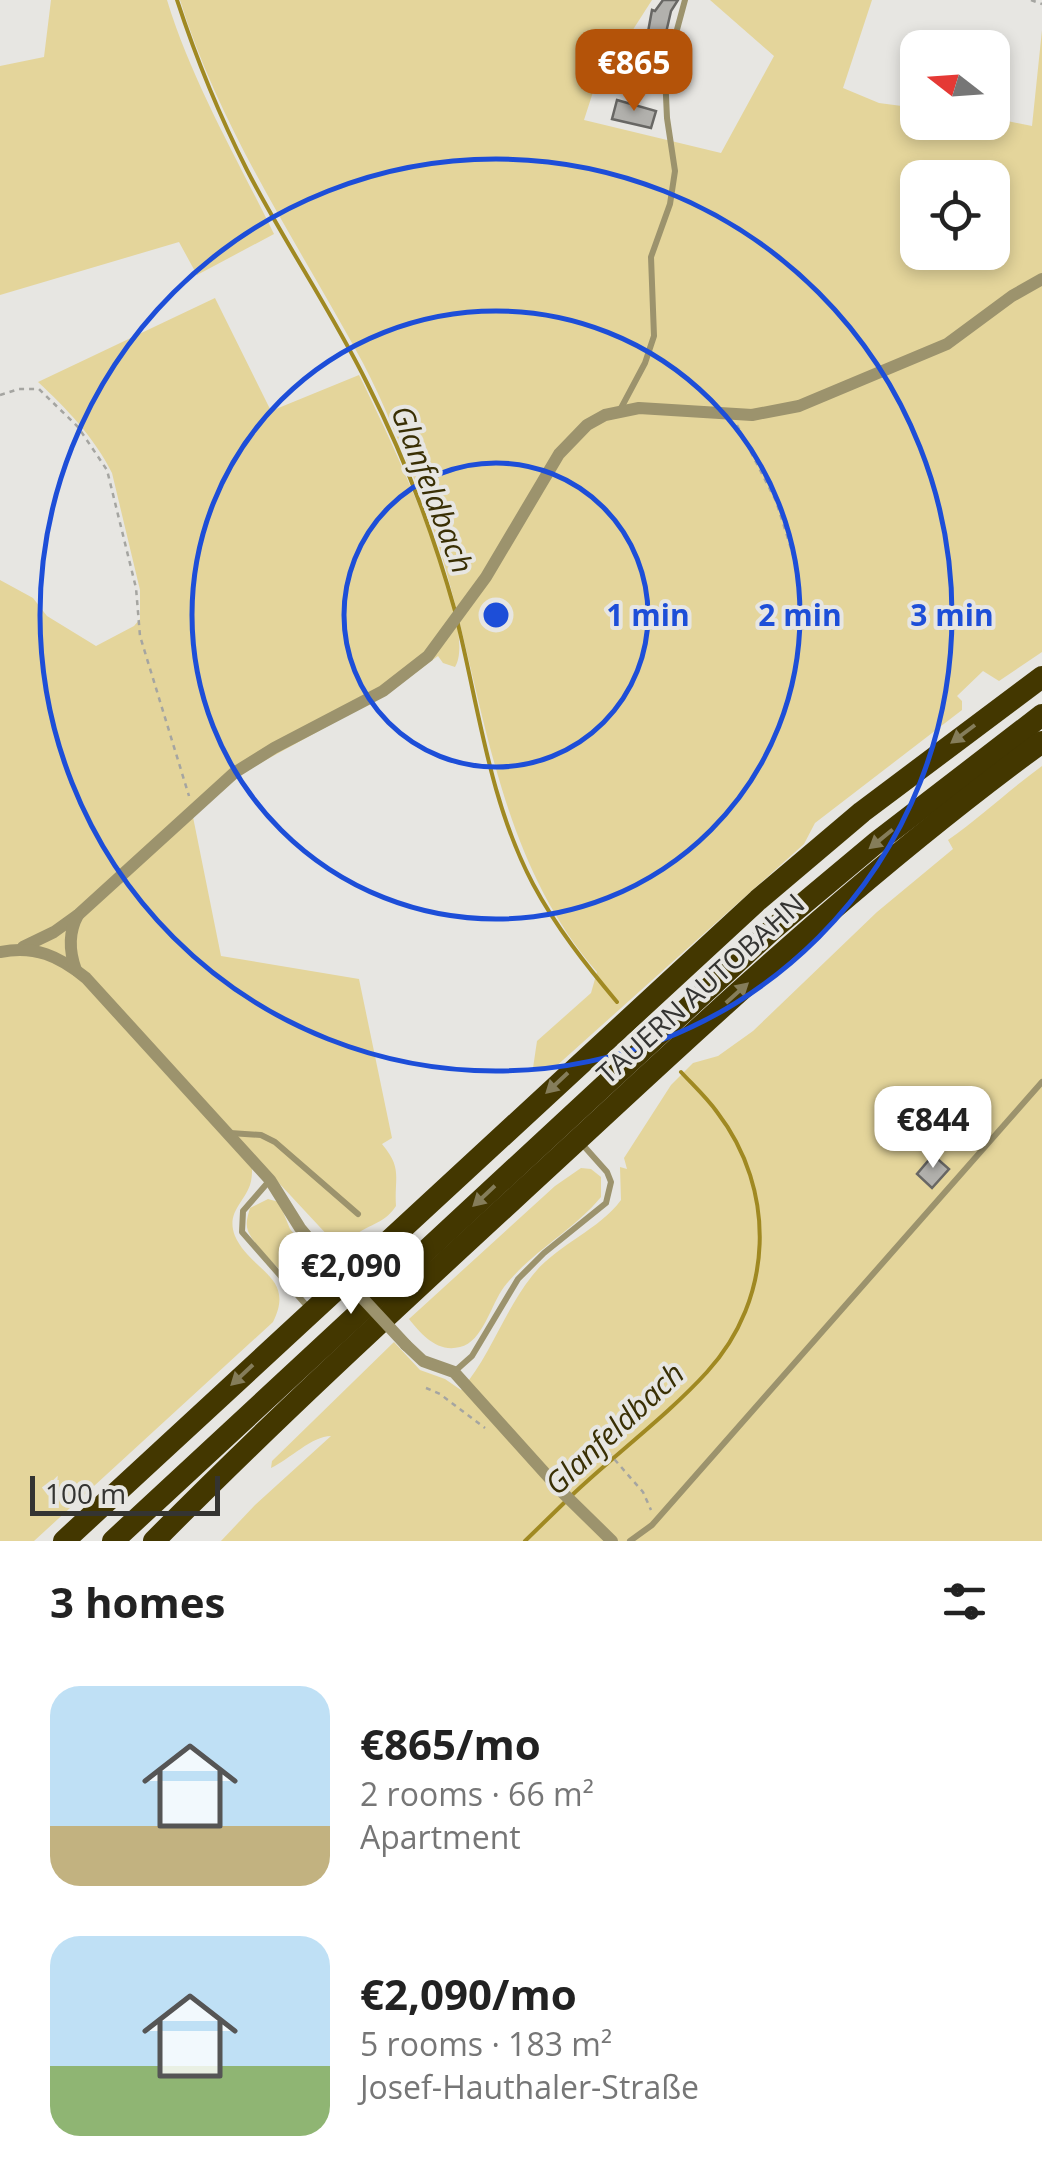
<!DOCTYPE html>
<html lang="en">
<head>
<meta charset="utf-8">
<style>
	:root { --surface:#fff; --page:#f6f6f6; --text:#222; --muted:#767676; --accent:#b45309 }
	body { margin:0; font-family:"Open Sans",sans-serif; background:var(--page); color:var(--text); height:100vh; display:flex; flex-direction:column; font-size:38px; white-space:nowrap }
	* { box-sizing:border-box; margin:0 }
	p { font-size:32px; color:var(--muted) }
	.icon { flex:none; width:55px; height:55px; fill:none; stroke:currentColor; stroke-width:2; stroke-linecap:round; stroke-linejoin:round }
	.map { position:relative; height:1541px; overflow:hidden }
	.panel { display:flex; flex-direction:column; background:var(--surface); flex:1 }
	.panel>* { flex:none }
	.needle { width:65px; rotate:287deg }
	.controls { position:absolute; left:900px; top:30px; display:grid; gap:20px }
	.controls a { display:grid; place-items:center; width:110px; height:110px; border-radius:20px; background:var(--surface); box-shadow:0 5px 15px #0003; font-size:50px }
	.scale { position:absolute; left:30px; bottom:25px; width:190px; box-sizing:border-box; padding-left:10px; border:5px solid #343432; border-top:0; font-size:28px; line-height:35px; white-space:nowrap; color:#343432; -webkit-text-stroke:8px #e7e6e2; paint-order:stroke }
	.price { position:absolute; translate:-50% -85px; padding:0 22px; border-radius:20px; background:#fff; color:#222; font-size:32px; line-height:65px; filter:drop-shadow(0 2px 5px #0008) }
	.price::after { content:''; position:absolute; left:50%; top:60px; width:30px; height:22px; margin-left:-15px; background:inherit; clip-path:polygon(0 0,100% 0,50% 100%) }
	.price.selected { background:var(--accent); color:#fff }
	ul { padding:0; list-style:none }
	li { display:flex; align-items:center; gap:30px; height:250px; padding:0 50px }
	li span { display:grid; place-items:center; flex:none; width:280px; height:200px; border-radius:30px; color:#555 }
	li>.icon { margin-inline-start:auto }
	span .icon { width:120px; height:120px; fill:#fffc; stroke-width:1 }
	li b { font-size:42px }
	h2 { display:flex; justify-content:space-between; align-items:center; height:120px; padding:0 50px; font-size:42px }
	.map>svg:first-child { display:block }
	.green { fill:#e4d59b; fill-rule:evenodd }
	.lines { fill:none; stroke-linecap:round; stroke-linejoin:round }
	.stream { stroke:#a08922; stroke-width:4 }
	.building { fill:#b2b1ad; stroke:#686764; stroke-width:2.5 }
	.path { stroke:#a5a5a1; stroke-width:2.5; stroke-dasharray:5 5; stroke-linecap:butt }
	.lane { stroke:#9c936d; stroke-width:6 }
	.street { stroke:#9c936d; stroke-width:12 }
	.highway { stroke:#433700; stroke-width:22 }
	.street-bridge { stroke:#9c936d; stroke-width:12 }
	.oneway { fill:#857d5a }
	.ring { fill:none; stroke:#1d4ed8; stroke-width:5 }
	.labels { text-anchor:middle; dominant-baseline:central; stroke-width:8; stroke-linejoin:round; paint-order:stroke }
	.street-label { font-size:28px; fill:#343432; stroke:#e7e6e2 }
	.water-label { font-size:30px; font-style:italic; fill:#392f04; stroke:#e7e6e2 }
	.centre { fill:#1d4ed8; stroke:#e7e6e2; stroke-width:5 }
	.ring-label { font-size:30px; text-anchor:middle; font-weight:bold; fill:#1d4ed8; stroke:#e7e6e2; stroke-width:8; stroke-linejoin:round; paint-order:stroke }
</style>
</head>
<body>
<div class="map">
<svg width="1042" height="1541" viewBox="0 0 1042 1541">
	<rect width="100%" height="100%" fill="#e7e6e2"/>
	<g class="green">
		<path d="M51 0H167C192 82 237 158 274 234L197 275 179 242 0 295V66L44 57Z"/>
		<path d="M180 0H652L593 92 584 120 721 153 774 56 710 0H872L843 88 879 103 917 108 918 122H992L993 118 1032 126 1042 30V652L999 681 983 671 957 696 962 701V710L815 823 804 844 553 1069 533 1068 537 1041 591 993 597 972C477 834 484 642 415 481 399 442 383 401 363 363 298 243 221 132 180 0ZM918 178H992V252H918Z"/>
		<path d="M215 298 271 411 359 375C383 423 481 626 455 667L443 663 438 656 390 692 244 772 193 817 221 956 359 979 392 1138 382 1144C403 1169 394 1177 396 1206 383 1226 365 1224 353 1238 340 1254 337 1280 312 1285 293 1288 255 1248 248 1231 245 1223 248 1215 250 1208L268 1199 279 1202 290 1229 306 1248 311 1262 325 1264 335 1256 331 1239 252 1154C252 1164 253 1176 250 1185 243 1204 226 1213 235 1236 251 1272 296 1276 273 1322L34 1541H0V580L33 598 47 616 96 646 134 626 140 619V590L112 473C94 437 67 409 38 382Z"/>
		<path d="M1042 766V1541H221L255 1505 331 1436C312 1436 290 1459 271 1468L272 1461 394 1342 420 1370 445 1379 461 1390C490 1357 504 1311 532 1276 556 1245 598 1231 621 1200L620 1167 627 1169 624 1158 671 1085 693 1063 718 1056 753 1031 877 912 953 849 948 840C981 817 1009 790 1042 766Z"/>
		<path d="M581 1168 591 1169 601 1177V1197C573 1231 532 1251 504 1287 491 1304 483 1342 460 1347 437 1353 421 1334 409 1319L555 1186Z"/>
	</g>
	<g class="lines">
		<g class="stream">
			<path d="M177 0C196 58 219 115 247 170 284 242 331 310 367 383 404 456 433 532 455 611"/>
			<path d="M457 620C479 709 490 803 533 884 556 927 586 965 617 1002"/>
			<path d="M571 1496C614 1455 668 1415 707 1372 774 1299 777 1190 717 1112 707 1098 693 1085 681 1072"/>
			<path d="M525 1541 565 1502"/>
		</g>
	</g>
	<g class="building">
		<path d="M663 0H678L671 11 660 59 644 54 652 10 655 11Z"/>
		<path d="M617 100 656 111 651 128 612 119Z"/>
		<path d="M933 1155 949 1169 932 1188 917 1174Z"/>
	</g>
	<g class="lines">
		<g class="path">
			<path d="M1031 0 1042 4"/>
			<path d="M0 395 19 389H39L78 427 107 470 136 588 140 636 189 796"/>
			<path d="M737 425 776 501 795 561"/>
			<path d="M426 1388 440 1394 485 1428"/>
			<path d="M608 1452 643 1492 651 1510"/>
		</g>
		<g class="lane">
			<path d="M620 410 645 363 654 336 651 257 670 204 675 171 667 118 665 74 685 0"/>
			<path d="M230 1133 261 1135 275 1142 358 1214"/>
			<path d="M270 1180 243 1211 242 1232 307 1306"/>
			<path d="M454 1372 472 1356 518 1279 544 1253 606 1203 611 1182 607 1172 582 1144"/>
			<path d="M630 1541 652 1525 1042 1082"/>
		</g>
		<g class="street">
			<path d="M23 947 54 932 79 914 234 773 274 748 383 691 428 656 486 577 559 454 587 425 605 415 639 408 752 415 799 406 947 344 1012 296 1042 279"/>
			<path d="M0 952C35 945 59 956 86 978L270 1180 300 1228 327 1260"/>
			<path d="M76 970C69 951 68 933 78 915"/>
			<path d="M406 1345 423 1361 454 1372 562 1492 612 1541"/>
		</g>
		<g class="highway">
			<path d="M64 1541 758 900 862 812 1042 677"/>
			<path d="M113 1541 773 929 877 842 1042 715"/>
			<path d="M154 1541C301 1392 457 1252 610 1110 749 981 889 854 1042 742"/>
		</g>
		<path class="street-bridge" d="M327 1260 406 1345"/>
	</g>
	<defs><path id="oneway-solid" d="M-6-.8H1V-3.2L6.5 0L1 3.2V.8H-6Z" transform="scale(2.5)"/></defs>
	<g class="oneway">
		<use href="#oneway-solid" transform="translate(963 734) rotate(143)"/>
		<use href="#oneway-solid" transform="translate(881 839) rotate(141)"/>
		<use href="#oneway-solid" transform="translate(737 993) rotate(-42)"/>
		<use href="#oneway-solid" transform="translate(557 1083) rotate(137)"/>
		<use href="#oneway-solid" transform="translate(484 1196) rotate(137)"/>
		<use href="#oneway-solid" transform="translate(242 1375) rotate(137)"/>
	</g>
	<g class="ring">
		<circle cx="496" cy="615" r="152"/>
		<circle cx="496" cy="615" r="304"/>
		<circle cx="496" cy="615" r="456"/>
	</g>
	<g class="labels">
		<g class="street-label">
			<text transform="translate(700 988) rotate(-42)">TAUERN AUTOBAHN</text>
		</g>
		<g class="water-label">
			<text transform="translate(433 489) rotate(69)">Glanfeldbach</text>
			<text transform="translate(614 1428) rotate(-43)">Glanfeldbach</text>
		</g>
	</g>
	<circle cx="496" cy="615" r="15" class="centre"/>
	<g class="ring-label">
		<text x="648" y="626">1 min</text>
		<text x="800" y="626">2 min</text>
		<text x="952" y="626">3 min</text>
	</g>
</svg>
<div class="controls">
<a><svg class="needle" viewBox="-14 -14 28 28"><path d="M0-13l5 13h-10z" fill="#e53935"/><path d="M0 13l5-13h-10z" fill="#767676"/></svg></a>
<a><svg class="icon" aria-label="locate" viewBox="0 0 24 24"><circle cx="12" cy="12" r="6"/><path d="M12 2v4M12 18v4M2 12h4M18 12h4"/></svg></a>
</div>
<div class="scale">100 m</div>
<b class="price selected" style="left:634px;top:114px">€865</b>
<b class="price" style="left:933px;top:1171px">€844</b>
<b class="price" style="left:351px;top:1317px">€2,090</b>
</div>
<section class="panel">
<h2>3 homes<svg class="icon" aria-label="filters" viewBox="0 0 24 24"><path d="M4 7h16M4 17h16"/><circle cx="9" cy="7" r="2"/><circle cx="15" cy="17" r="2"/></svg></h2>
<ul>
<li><span style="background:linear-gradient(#bfe0f5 70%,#c2b280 0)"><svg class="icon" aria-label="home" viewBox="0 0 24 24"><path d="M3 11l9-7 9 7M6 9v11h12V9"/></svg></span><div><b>€865/mo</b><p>2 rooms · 66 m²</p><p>Apartment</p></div></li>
<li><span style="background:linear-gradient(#bfe0f5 65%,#8fb573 0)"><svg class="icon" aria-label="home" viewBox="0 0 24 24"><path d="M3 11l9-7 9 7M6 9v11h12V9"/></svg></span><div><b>€2,090/mo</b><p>5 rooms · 183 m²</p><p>Josef-Hauthaler-Straße</p></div></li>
</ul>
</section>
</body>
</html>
